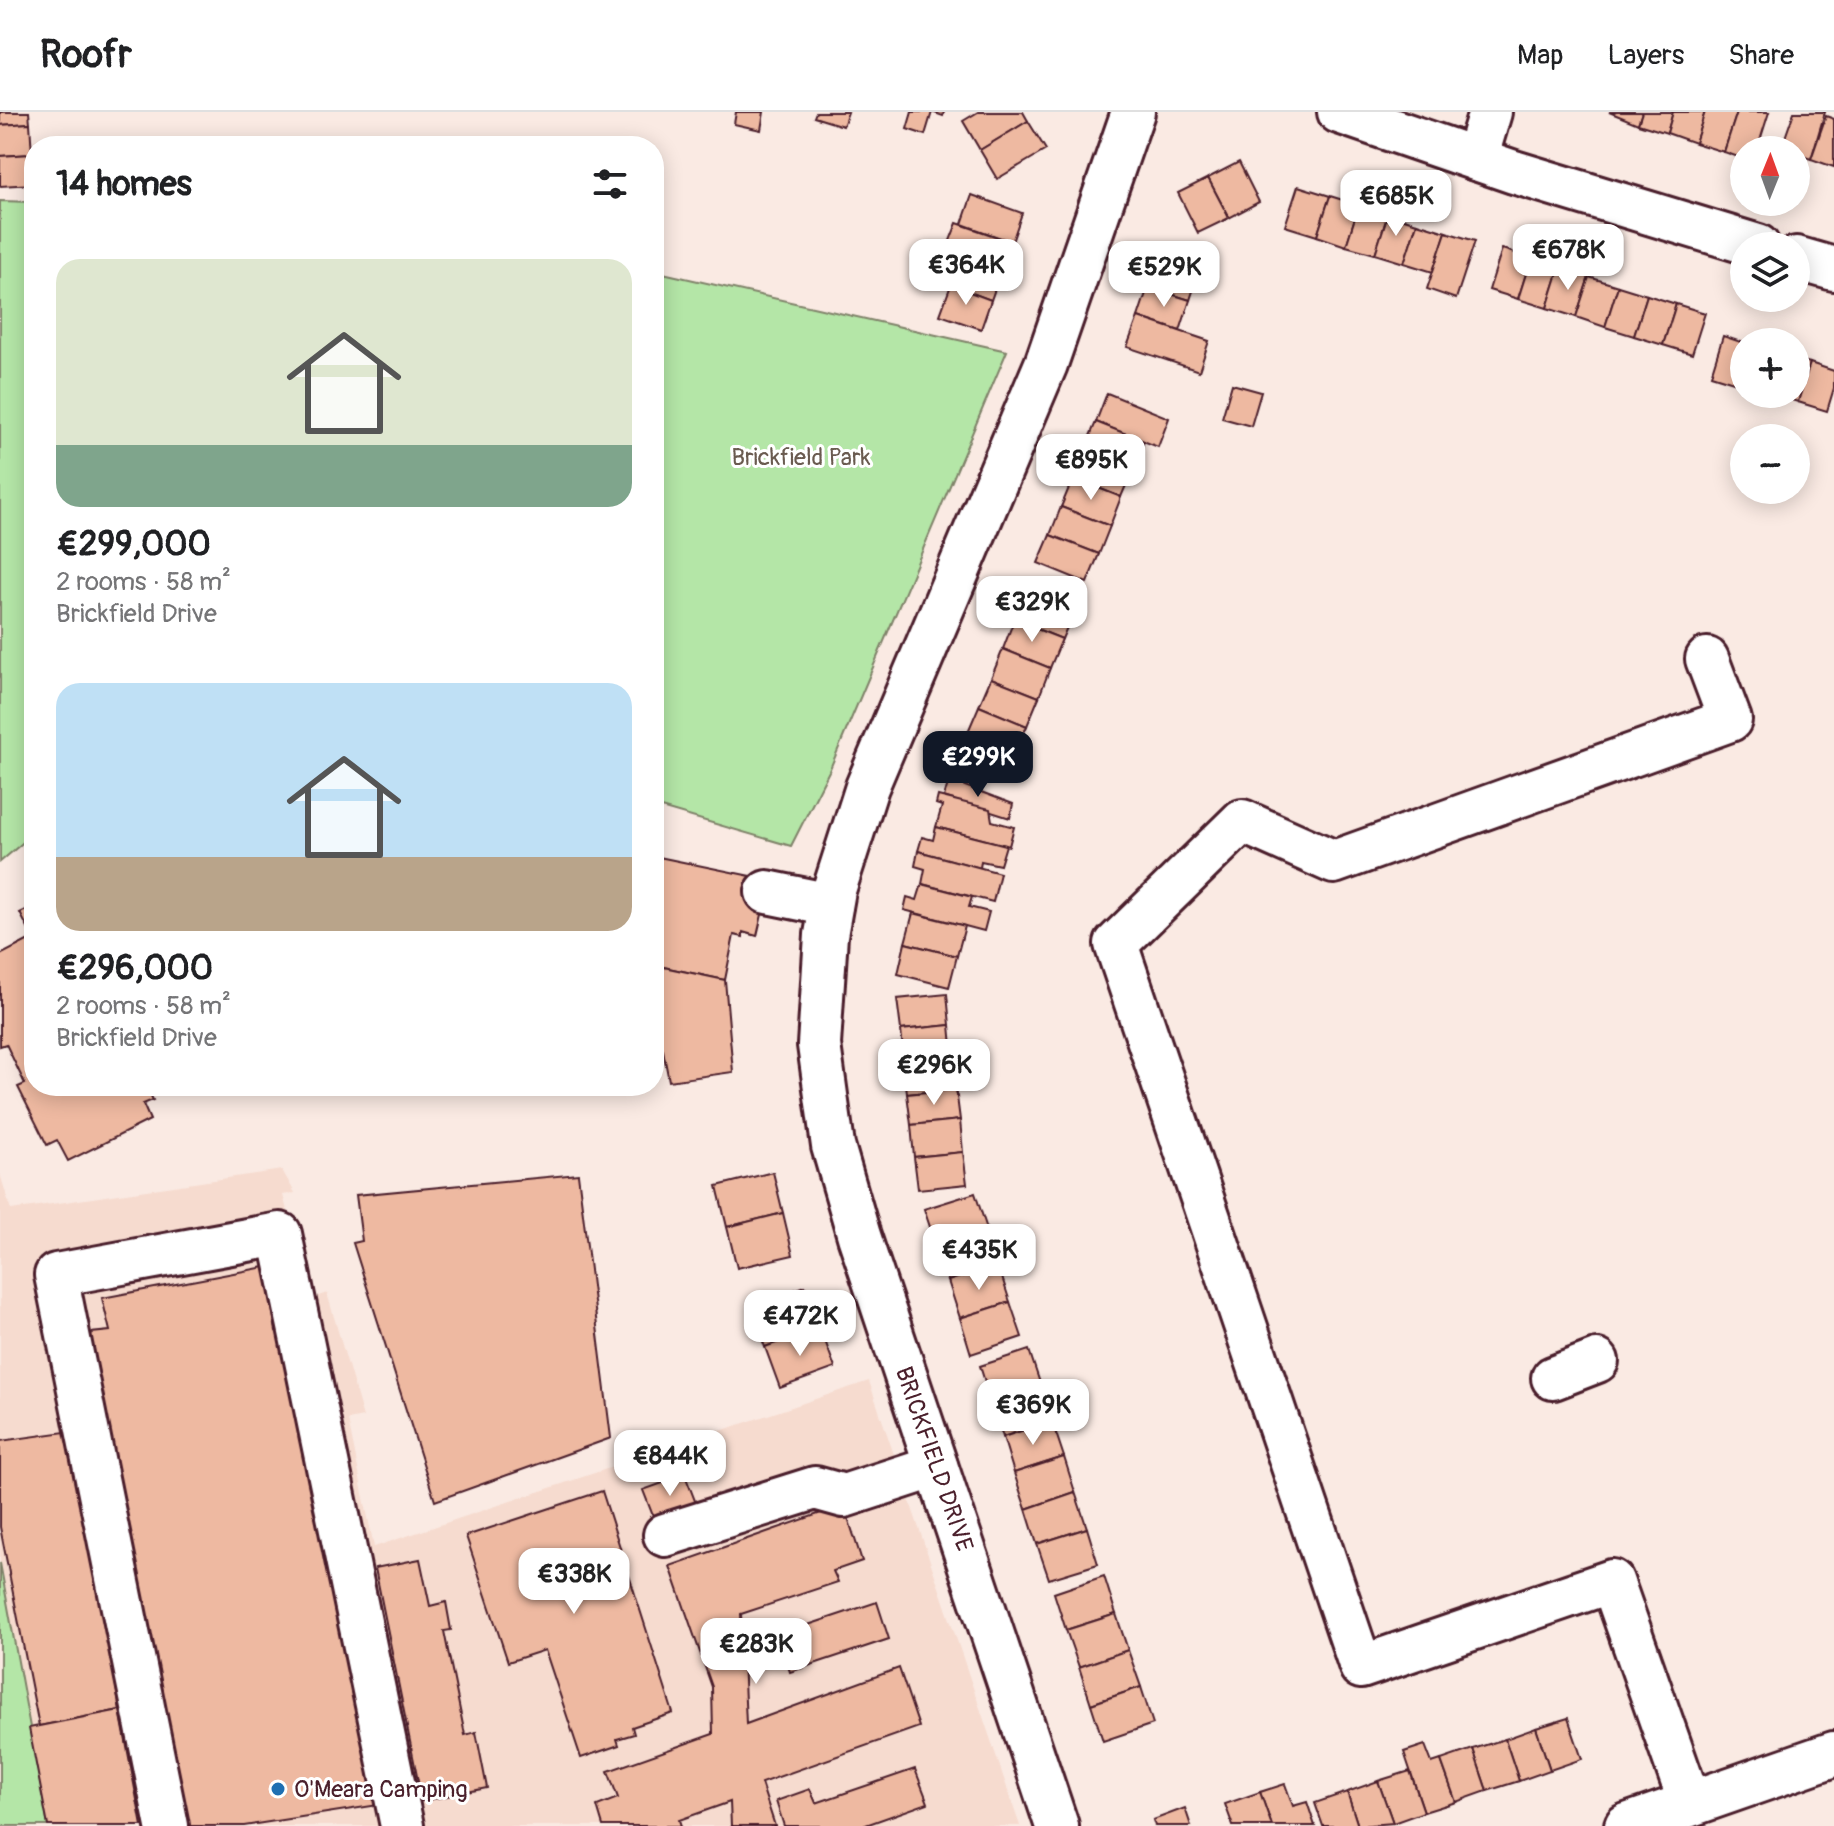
<!DOCTYPE html>
<html lang="en">
<head>
<meta charset="utf-8">
<style>
	:root { --surface:#fff; --page:#f2f2f2; --text:#202124; --muted:#757577; --line:#e0e0e0; --accent:#111827 }
	body { margin:0; font-family:Pangolin,sans-serif; background:var(--page); color:var(--text); height:100vh; display:flex; flex-direction:column; font-size:30px; white-space:nowrap }
	* { box-sizing:border-box; margin:0 }
	p { font-size:26px; color:var(--muted) }
	.icon { flex:none; width:44px; height:44px; fill:none; stroke:currentColor; stroke-width:2; stroke-linecap:round; stroke-linejoin:round }
	.map { position:relative; flex:1; overflow:hidden }
	.panel { position:absolute; left:24px; top:24px; width:640px; height:960px; display:flex; flex-direction:column; background:var(--surface); border-radius:32px; box-shadow:0 4px 20px #0003 }
	.panel>* { flex:none }
	.needle { width:52px; rotate:1deg }
	.tools { position:absolute; left:1730px; top:24px; display:grid; gap:16px }
	.tools a { display:grid; place-items:center; width:80px; height:80px; border-radius:50%; background:var(--surface); box-shadow:0 4px 20px #0003; font-size:40px }
	.price { position:absolute; translate:-50% -68px; padding:0 18px; border-radius:16px; background:#fff; color:#222; font-size:26px; line-height:52px; filter:drop-shadow(0 2px 4px #0008) }
	.price::after { content:''; position:absolute; left:50%; top:48px; width:24px; height:18px; margin-left:-12px; background:inherit; clip-path:polygon(0 0,100% 0,50% 100%) }
	.price.on { background:var(--accent); color:#fff }
	ul { padding:0; list-style:none }
	li { display:grid; align-content:center; gap:16px; height:424px; padding:0 32px }
	li span { display:grid; place-items:center; height:248px; border-radius:24px; color:#555 }
	li>.icon { margin-inline-start:auto }
	span .icon { width:144px; height:144px; fill:#fffc; stroke-width:1 }
	li b { font-size:34px }
	h2 { display:flex; justify-content:space-between; align-items:center; height:96px; padding:0 32px; font-size:34px }
	header { display:flex; align-items:center; gap:48px; box-sizing:border-box; height:112px; padding:0 40px; background:var(--surface); border-bottom:2px solid var(--line) }
	header strong { font-size:38px }
	nav { display:flex; gap:44px; margin-inline-start:auto; font-size:28px }
	.map>svg:first-child { display:block }
	.built { fill:#f6dbcf }
	.green { fill:#b4e6a7; stroke:#7f8269; stroke-width:2 }
	.building { fill:#eeb9a1; stroke:#4a1f2b; stroke-width:2 }
	.lines { fill:none; stroke-linecap:round; stroke-linejoin:round }
	.minor-casing { stroke:#4a1f2b; stroke-width:48 }
	.major-casing { stroke:#4a1f2b; stroke-width:50 }
	.minor { stroke:#fff; stroke-width:42 }
	.major { stroke:#fff; stroke-width:44 }
	.poi-dot { fill:#1f6fb2; stroke:#fff; stroke-width:3 }
	.labels { text-anchor:middle; dominant-baseline:central; stroke-width:6; stroke-linejoin:round; paint-order:stroke }
	.park-label { font-size:24px; fill:#6a5b50; stroke:#fff }
	.street-label { font-size:24px; fill:#4a1f2b; stroke:#fff }
	.poi-label { font-size:24px; fill:#4a1f2b; stroke:#fff; text-anchor:start }
</style>
</head>
<body>
<header>
<strong>Roofr</strong>
<nav><a>Map</a><a>Layers</a><a>Share</a></nav>
</header>
<div class="map">
<svg width="1834" height="1714" viewBox="0 0 1834 1714">
	<rect width="100%" height="100%" fill="#faeae3"/>
	<filter id="ink" filterUnits="userSpaceOnUse"><feTurbulence type="fractalNoise" baseFrequency=".0125" numOctaves="2"/><feDisplacementMap in="SourceGraphic" scale="16" xChannelSelector="R" yChannelSelector="G"/><feConvolveMatrix kernelMatrix="1 2 1 2 8 2 1 2 1" color-interpolation-filters="sRGB"/></filter>
	<g filter="url(#ink)">
		<path class="built" d="M282 1058 295 1081 283 1083 310 1187 327 1181 363 1305 348 1308 374 1435 869 1269 1020 1714H48L0 1451V1062L11 1098Z"/>
		<g class="green">
			<path d="M0 89 34 90V721L0 750Z"/>
			<path d="M654 159 1007 239 829 659 791 734 654 694Z"/>
			<path d="M0 1451 48 1714H0Z"/>
		</g>
		<g class="building">
			<path d="M0 0H29L30 11 0 13Z"/>
			<path d="M736 0H764L761 18 734 12Z"/>
			<path d="M816 0H848L843 14 814 5Z"/>
			<path d="M912 0H944L943 4 932 0 925 23 907 17Z"/>
			<path d="M978 0H1023L1028 9 980 38 963 9Z"/>
			<path d="M1609 0H1642L1638 12Z"/>
			<path d="M1642 0H1673L1667 21 1638 12Z"/>
			<path d="M1673 0H1705L1695 31 1667 21Z"/>
			<path d="M1705 0H1737L1724 40 1695 31Z"/>
			<path d="M1737 0H1769L1757 38H1744V47L1724 40Z"/>
			<path d="M1794 0H1825L1811 47 1796 42V38L1781 37Z"/>
			<path d="M1826 4 1834 7V55L1811 47Z"/>
			<path d="M1028 9 1046 38 997 67 980 38Z"/>
			<path d="M30 11 32 42 0 44V13Z"/>
			<path d="M32 42 34 72 0 74V44Z"/>
			<path d="M1239 50 1259 90 1229 106 1208 66Z"/>
			<path d="M1208 66 1229 106 1198 121 1178 81Z"/>
			<path d="M1298 74 1330 84 1317 124 1285 114Z"/>
			<path d="M972 83 1022 101 1012 130 962 112Z"/>
			<path d="M1330 84 1359 93 1346 134 1317 124Z"/>
			<path d="M1359 93 1388 102 1375 142 1346 134Z"/>
			<path d="M1388 102 1417 111 1404 151 1375 142Z"/>
			<path d="M957 111 1012 130 1001 160 946 139Z"/>
			<path d="M1417 111 1446 120 1433 160 1404 151Z"/>
			<path d="M1446 120 1475 129 1456 187 1427 177Z"/>
			<path d="M935 135 1001 160 991 188 925 164Z"/>
			<path d="M1502 137 1531 146 1518 187 1489 178Z"/>
			<path d="M1158 144 1200 158 1190 188 1148 175Z"/>
			<path d="M1531 146 1560 155 1547 196 1518 187Z"/>
			<path d="M1560 155 1589 165 1576 205 1547 196Z"/>
			<path d="M1589 165 1618 174 1605 215 1576 205Z"/>
			<path d="M951 173 991 188 981 217 940 203Z"/>
			<path d="M1618 174 1647 183 1634 224 1605 215Z"/>
			<path d="M1148 175 1190 188 1180 219 1138 205Z"/>
			<path d="M1647 183 1676 192 1663 233 1634 224Z"/>
			<path d="M1676 192 1705 201 1692 242 1663 233Z"/>
			<path d="M1138 205 1209 229 1199 259 1127 235Z"/>
			<path d="M1723 224 1744 231V258L1740 272 1711 263Z"/>
			<path d="M1796 247 1810 251 1798 290 1772 282H1796Z"/>
			<path d="M1810 251 1834 259V276L1827 299 1798 290Z"/>
			<path d="M1232 272 1261 280 1251 314 1222 306Z"/>
			<path d="M1107 281 1169 306 1158 335 1096 310Z"/>
			<path d="M1096 310 1144 329 1133 357 1084 338Z"/>
			<path d="M1084 338 1133 357 1121 385 1073 366Z"/>
			<path d="M1073 366 1121 385 1110 414 1061 395Z"/>
			<path d="M1061 395 1110 414 1099 442 1050 423Z"/>
			<path d="M1050 423 1099 442 1087 471 1038 451Z"/>
			<path d="M1026 479 1074 499 1062 527 1014 508Z"/>
			<path d="M1014 508 1062 527 1050 556 1003 537Z"/>
			<path d="M1003 537 1050 556 1039 585 991 566Z"/>
			<path d="M991 566 1039 585 1027 614 979 594Z"/>
			<path d="M979 594 1027 614 1015 642 967 622Z"/>
			<path d="M967 622 1015 642 1003 671 956 651Z"/>
			<path d="M949 668 1013 692 1010 706 944 685Z"/>
			<path d="M938 684 990 697 992 709 1014 715 1009 734 936 715 942 694 936 692Z"/>
			<path d="M936 715 1006 733 1000 753 981 749 980 756 918 739 922 725 933 728Z"/>
			<path d="M918 739 1000 761 993 790 922 772 925 757 915 754Z"/>
			<path d="M654 744 770 768 757 824 743 820V825L734 823 725 868 654 853Z"/>
			<path d="M922 772 972 785 969 795 989 800 984 819 904 798 907 785 917 788Z"/>
			<path d="M34 794V974H146L153 988 143 992 150 1008 68 1049 57 1028 47 1033 18 975 25 972 6 932 0 934V843L33 826 20 801Z"/>
			<path d="M913 801 965 814 957 844 905 831Z"/>
			<path d="M905 831 957 844 949 875 898 862Z"/>
			<path d="M654 853 725 868 733 960 669 969 663 938 654 939Z"/>
			<path d="M947 882 950 913 901 918 897 887Z"/>
			<path d="M950 913 953 945 904 950 901 918Z"/>
			<path d="M953 945 956 977 907 982 904 950Z"/>
			<path d="M956 977 960 1008 911 1013 907 982Z"/>
			<path d="M960 1008 963 1040 914 1045 911 1013Z"/>
			<path d="M963 1040 967 1072 918 1077 914 1045Z"/>
			<path d="M773 1060 783 1101 727 1115 717 1074Z"/>
			<path d="M578 1062 611 1326 435 1389 353 1131 362 1129 356 1083Z"/>
			<path d="M975 1081 987 1117 936 1133 924 1097Z"/>
			<path d="M783 1101 793 1143 737 1156 727 1115Z"/>
			<path d="M987 1117 998 1153 948 1169 936 1133Z"/>
			<path d="M998 1153 1010 1190 960 1206 948 1169Z"/>
			<path d="M265 1155 276 1219 287 1217 385 1692 244 1714H180L81 1222 110 1219 102 1186Z"/>
			<path d="M805 1174 820 1215 765 1235 750 1195Z"/>
			<path d="M1010 1190 1022 1225 971 1242 960 1206Z"/>
			<path d="M820 1215 835 1256 780 1276 765 1235Z"/>
			<path d="M1029 1238 1041 1274 991 1289 980 1254Z"/>
			<path d="M1041 1274 1052 1309 1003 1325 991 1289Z"/>
			<path d="M1052 1309 1064 1345 1014 1361 1003 1325Z"/>
			<path d="M72 1319 120 1598 39 1614 0 1415V1329Z"/>
			<path d="M1064 1345 1075 1380 1026 1397 1014 1361Z"/>
			<path d="M685 1363 697 1394 655 1409 643 1378Z"/>
			<path d="M602 1379 673 1601 632 1615 634 1622 617 1627 619 1633 581 1646 545 1538 508 1550 466 1424Z"/>
			<path d="M1075 1380 1087 1416 1037 1432 1026 1397Z"/>
			<path d="M844 1393 862 1449 833 1459 838 1470 741 1502 746 1612 899 1556 919 1615 761 1671 775 1714H731L730 1690 679 1708 681 1714H603L597 1694 618 1686 608 1659 713 1622 712 1575 670 1454Z"/>
			<path d="M1087 1416 1098 1452 1049 1467 1037 1432Z"/>
			<path d="M420 1447 430 1494 446 1490 451 1518 444 1519 465 1623 476 1620 487 1676 422 1689 375 1456Z"/>
			<path d="M1104 1464 1116 1502 1066 1518 1054 1481Z"/>
			<path d="M877 1490 889 1527 790 1560 778 1523Z"/>
			<path d="M1116 1502 1128 1538 1079 1555 1066 1518Z"/>
			<path d="M1128 1538 1141 1575 1091 1592 1079 1555Z"/>
			<path d="M1141 1575 1153 1612 1103 1629 1091 1592Z"/>
			<path d="M120 1598 142 1714H48L29 1616Z"/>
			<path d="M1568 1606 1582 1647 1550 1658 1536 1616Z"/>
			<path d="M1536 1616 1550 1658 1519 1669 1505 1627Z"/>
			<path d="M1505 1627 1519 1669 1487 1679 1473 1637Z"/>
			<path d="M1425 1633 1432 1651 1441 1648 1456 1690 1424 1700 1404 1640Z"/>
			<path d="M1473 1637 1487 1679 1456 1690 1441 1648Z"/>
			<path d="M915 1657 928 1691 863 1714H784L776 1689 810 1677 816 1691Z"/>
			<path d="M1410 1659 1424 1700 1393 1711 1378 1669Z"/>
			<path d="M1378 1669 1393 1711 1358 1714 1347 1680Z"/>
			<path d="M1285 1672 1293 1694 1307 1690 1315 1714H1272L1260 1680Z"/>
			<path d="M1260 1680 1272 1714H1233L1225 1692Z"/>
			<path d="M1347 1680 1358 1714H1323L1315 1691Z"/>
			<path d="M1185 1696 1191 1714H1155L1153 1708Z"/>
		</g>
		<g class="lines">
			<defs>
				<g id="minor">
					<path d="M1339 0 1514 60 1758 134"/>
					<path d="M1476 47 1490 0"/>
					<path d="M1796 146 1834 157"/>
					<path d="M767 780 831 793"/>
					<path d="M1553 1266 1597 1249"/>
					<path d="M665 1423 815 1376 844 1384 936 1354"/>
					<path d="M1690 1691 1612 1469 1361 1555 1116 832 1242 709 1334 750 1730 608 1707 547"/>
					<path d="M167 1714 56 1163 280 1122 402 1714"/>
					<path d="M1057 1714 859 1124 833 1034 819 933 826 823 834 778 867 675 1046 252 1133 0"/>
				</g>
				<path id="major" d="M1627 1714 1834 1642"/>
			</defs>
			<use href="#minor" class="minor-casing"/>
			<use href="#major" class="major-casing"/>
			<use href="#minor" class="minor"/>
			<use href="#major" class="major"/>
		</g>
	</g>
	<circle class="poi-dot" cx="278" cy="1677" r="8"/>
	<g class="labels">
		<g class="park-label">
			<text x="801" y="345">Brickfield Park</text>
		</g>
		<g class="street-label">
			<text transform="translate(934 1347) rotate(71)">BRICKFIELD DRIVE</text>
		</g>
		<g class="poi-label">
			<text x="294" y="1677">O'Meara Camping</text>
		</g>
	</g>
</svg>
<div class="tools">
<a><svg class="needle" viewBox="-14 -14 28 28"><path d="M0-13l5 13h-10z" fill="#e53935"/><path d="M0 13l5-13h-10z" fill="#757577"/></svg></a>
<a><svg class="icon" aria-label="layers" viewBox="0 0 24 24"><path d="M12 4l9 5-9 5-9-5zM3 14l9 5 9-5"/></svg></a>
<a>+</a>
<a>−</a>
</div>
<b class="price" style="left:1396px;top:126px">€685K</b>
<b class="price" style="left:1568px;top:180px">€678K</b>
<b class="price" style="left:966px;top:195px">€364K</b>
<b class="price" style="left:1164px;top:197px">€529K</b>
<b class="price" style="left:1091px;top:390px">€895K</b>
<b class="price" style="left:1032px;top:532px">€329K</b>
<b class="price on" style="left:978px;top:687px">€299K</b>
<b class="price" style="left:934px;top:995px">€296K</b>
<b class="price" style="left:979px;top:1180px">€435K</b>
<b class="price" style="left:800px;top:1246px">€472K</b>
<b class="price" style="left:1033px;top:1335px">€369K</b>
<b class="price" style="left:670px;top:1386px">€844K</b>
<b class="price" style="left:574px;top:1504px">€338K</b>
<b class="price" style="left:756px;top:1574px">€283K</b>
<section class="panel">
<h2>14 homes<svg class="icon" aria-label="filters" viewBox="0 0 24 24"><path d="M4 7h16M4 17h16"/><circle cx="9" cy="7" r="2"/><circle cx="15" cy="17" r="2"/></svg></h2>
<ul>
<li><span style="background:linear-gradient(#dfe7d0 75%,#7fa58c 0)"><svg class="icon" aria-label="home" viewBox="0 0 24 24"><path d="M3 11l9-7 9 7M6 9v11h12V9"/></svg></span><div><b>€299,000</b><p>2 rooms · 58 m²</p><p>Brickfield Drive</p></div></li>
<li><span style="background:linear-gradient(#bfe0f5 70%,#b9a48a 0)"><svg class="icon" aria-label="home" viewBox="0 0 24 24"><path d="M3 11l9-7 9 7M6 9v11h12V9"/></svg></span><div><b>€296,000</b><p>2 rooms · 58 m²</p><p>Brickfield Drive</p></div></li>
</ul>
</section>
</div>
</body>
</html>
